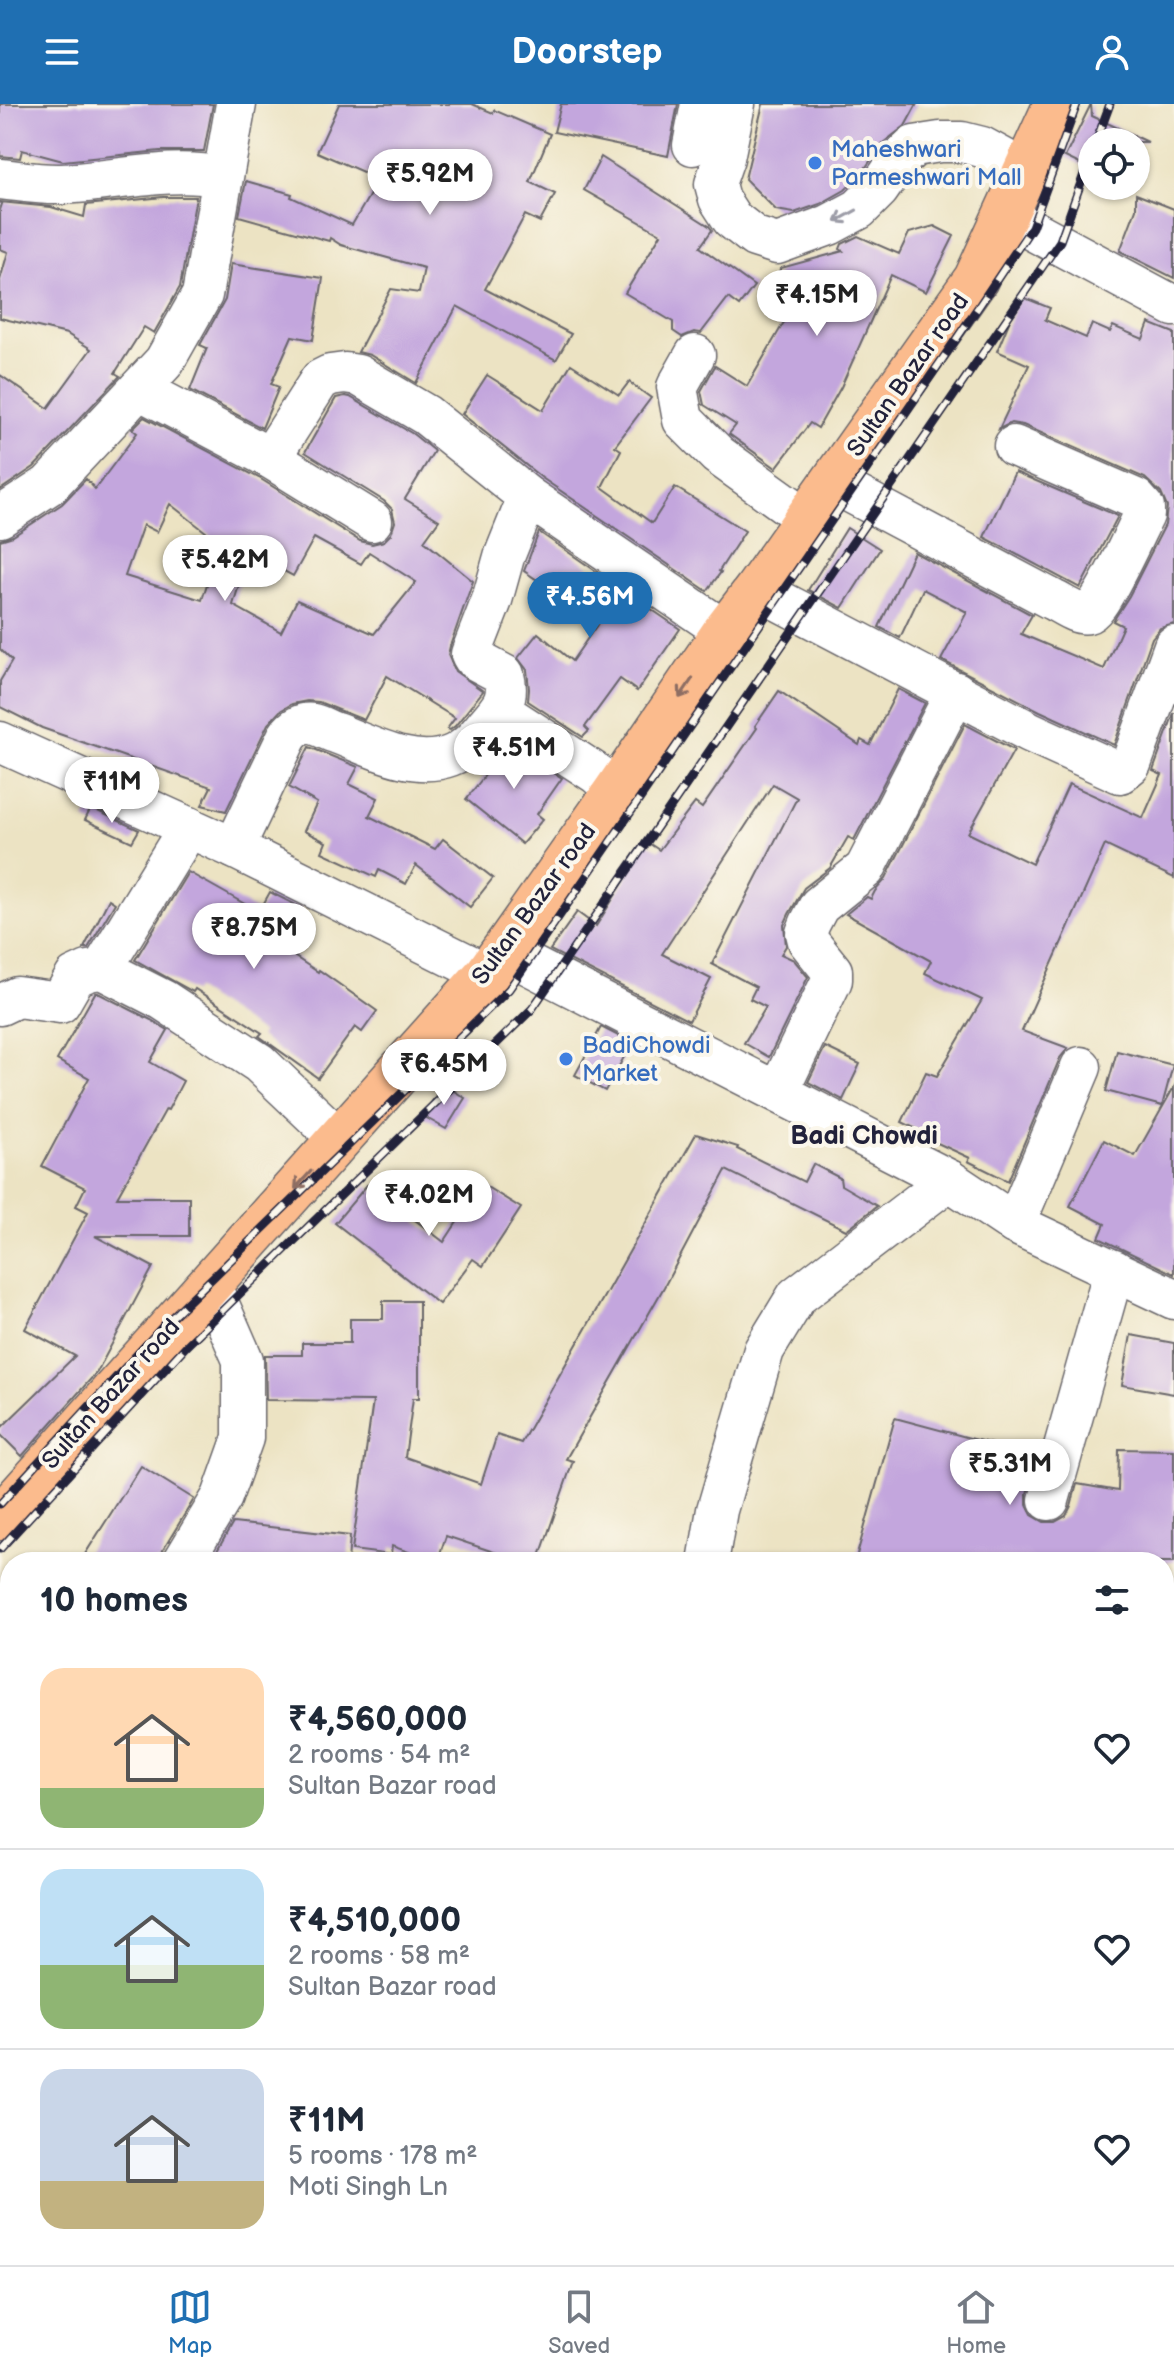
<!DOCTYPE html>
<html lang="en">
<head>
<meta charset="utf-8">
<style>
	:root { --surface:#fff; --page:#f2f2f3; --text:#1f2937; --muted:#747a83; --line:#e0e1e3; --accent:#1f6fb2 }
	body { margin:0; font-family:"Balsamiq Sans",sans-serif; background:var(--page); color:var(--text); height:100vh; display:flex; flex-direction:column; font-size:30px; white-space:nowrap }
	* { box-sizing:border-box; margin:0 }
	p { font-size:26px; color:var(--muted) }
	.icon { flex:none; width:44px; height:44px; fill:none; stroke:currentColor; stroke-width:2; stroke-linecap:round; stroke-linejoin:round }
	.map { position:relative; flex:1; overflow:hidden }
	.sheet { position:absolute; left:0px; top:1448px; width:1174px; height:714px; display:flex; flex-direction:column; background:var(--surface); border-radius:32px 32px 0 0; box-shadow:0 2px 6px #0004 }
	.sheet>* { flex:none }
	.fabs { position:absolute; left:1078px; top:24px; display:grid; gap:16px }
	.fabs a { display:grid; place-items:center; width:72px; height:72px; border-radius:50%; background:var(--surface); box-shadow:0 2px 6px #0004; font-size:40px }
	.price { position:absolute; translate:-50% -68px; padding:0 18px; border-radius:28px; background:#fff; color:#222; font-size:26px; line-height:52px; filter:drop-shadow(0 2px 4px #0008) }
	.price::after { content:''; position:absolute; left:50%; top:48px; width:24px; height:18px; margin-left:-12px; background:inherit; clip-path:polygon(0 0,100% 0,50% 100%) }
	.price.active { background:var(--accent); color:#fff }
	ul { padding:0; list-style:none }
	li { display:flex; align-items:center; gap:24px; height:200px; padding:0 40px }
	li+li { border-top:2px solid var(--line) }
	li span { display:grid; place-items:center; flex:none; width:224px; height:160px; border-radius:24px; color:#555 }
	li>.icon { margin-inline-start:auto }
	span .icon { width:96px; height:96px; fill:#fffc; stroke-width:1 }
	li b { font-size:34px }
	h2 { display:flex; justify-content:space-between; align-items:center; height:96px; padding:0 40px; font-size:34px }
	header { display:flex; justify-content:space-between; align-items:center; height:104px; padding:0 40px; background:var(--accent); color:#fff; font-size:36px; font-weight:800 }
	.menu { display:flex; justify-content:space-around; align-items:center; height:112px; border-top:2px solid var(--line); background:var(--surface); font-size:22px; color:var(--muted) }
	.menu a { display:grid; justify-items:center; gap:4px }
	.menu .active { color:var(--accent) }
	.map>svg:first-child { display:block }
	.building { fill:#c3a6dd; fill-rule:evenodd }
	.lines { fill:none; stroke-linecap:round; stroke-linejoin:round }
	.minor-casing { stroke:#69666b; stroke-width:43 }
	.major-casing { stroke:#69666b; stroke-width:47 }
	.minor { stroke:#fff; stroke-width:40 }
	.major { stroke:#fbbb8d; stroke-width:44 }
	.rail-casing { stroke:#22223b; stroke-width:9 }
	.rail { stroke:#fbf7ec; stroke-width:6; stroke-dasharray:18; stroke-linecap:butt }
	.oneway { stroke:#9c9ca7 }
	.oneway2 { stroke:#8e6e64 }
	.shop-dot { fill:#3f7fe0; stroke:#fbf7ec; stroke-width:3 }
	.labels { text-anchor:middle; dominant-baseline:central; stroke-width:8; stroke-linejoin:round; paint-order:stroke }
	.shop-label { font-size:24px; fill:#366cbe; stroke:#fbf7ec; text-anchor:start }
	.street-label { font-size:24px; fill:#22223b; stroke:#fbf7ec }
	.neighbourhood-label { font-size:26px; font-weight:bold; fill:#22223b; stroke:#fbf7ec }
</style>
</head>
<body>
<header><svg class="icon" aria-label="menu" viewBox="0 0 24 24"><path d="M4 6h16M4 12h16M4 18h16"/></svg>Doorstep<svg class="icon" aria-label="person" viewBox="0 0 24 24"><circle cx="12" cy="8" r="4"/><path d="M4 21q1-7 8-7t8 7"/></svg></header>
<div class="map">
<svg width="1174" height="2161" viewBox="0 0 1174 2161">
	<rect width="100%" height="100%" fill="#fbf7ec"/>
	<filter id="ink" filterUnits="userSpaceOnUse"><feTurbulence type="fractalNoise" baseFrequency=".0125" numOctaves="2"/><feDisplacementMap in="SourceGraphic" scale="16" xChannelSelector="R" yChannelSelector="G"/><feConvolveMatrix kernelMatrix="1 2 1 2 8 2 1 2 1" color-interpolation-filters="sRGB"/></filter>
	<filter id="wash" filterUnits="userSpaceOnUse"><feTurbulence type="fractalNoise" baseFrequency=".006" numOctaves="4" result="noise"/><feDisplacementMap in="SourceGraphic" scale="32" xChannelSelector="R" yChannelSelector="G"/><feGaussianBlur stdDeviation="1.8" result="paint"/><feColorMatrix in="noise" values="0 0 0 0 0 0 0 0 0 0 0 0 0 0 0 0 0 1.4 0 .05"/><feComposite in="paint" operator="in"/></filter>
	<g filter="url(#wash)">
		<rect width="100%" height="100%" fill="#ece3c3"/>
		<g id="blocks">
			<g class="building">
				<path d="M0 0H213L204 47H160L63 57 22 46 20 54 0 52Z"/>
				<path d="M339 0H472L493 9 494 6 550 30 530 78 555 90 540 118 525 111 485 185 571 230 556 256 457 202 416 279 370 251 358 248 391 185 419 189 424 164 341 141 330 134 329 137 239 112 246 77 292 90 291 93 352 121 379 75 317 48Z"/>
				<path d="M561 0H678L668 52 554 28Z"/>
				<path d="M763 0H917L905 22 883 39 861 70 845 86 820 100 794 109 776 106 745 75Z"/>
				<path d="M1091 0 1092 12 1148 38H1092V66L1065 53Z"/>
				<path d="M601 53 709 122 712 126 700 143 754 182 739 202 728 194 701 229 694 228 682 233 673 227V218L625 189 661 130 584 86Z"/>
				<path d="M1136 90 1174 105V174L1120 147 1136 105Z"/>
				<path d="M163 93H196L180 183 154 229 144 223 115 269 120 272 34 363 0 386V271L48 304 91 245 67 230 0 214V176L8 148 0 145V106L2 100 0 98 51 103 84 113 86 101Z"/>
				<path d="M934 122 954 132 926 188 891 171 841 283 818 324 810 319 776 364 729 330 736 321 704 301 701 287 715 262 747 282 787 213 759 200 781 164 843 147 840 145 842 140 858 132 899 150 909 129Z"/>
				<path d="M231 160 323 174 313 236 292 232 271 280 279 283 262 324 190 286 207 244 200 241 225 196Z"/>
				<path d="M1020 192 1050 204 1045 216 1086 234 1092 220 1110 228 1113 222 1143 235 1149 219 1174 229V520L1160 524 1152 534 1114 641 1040 607 941 556 967 508 923 485 900 534 879 523 914 448 1032 511 1021 530 1104 565 1123 522 1113 517 1129 492 1165 421 1167 403 1161 389 1145 374 1023 321 1011 319 999 325 1029 261 997 247Z"/>
				<path d="M571 260 619 291 629 278 651 294 615 342 621 346 602 383 652 419 675 383 745 427 719 467 721 468 707 487 542 374 462 310 487 271 543 306Z"/>
				<path d="M345 292 350 293 413 330 434 347 405 395 439 416 424 437 473 477 450 542 448 551 455 567 483 587 455 622 450 626 447 625 455 614 387 572 364 616 319 598 307 597 292 600 280 607 268 620 226 707 202 701 211 683 42 624 0 603V577L12 557 0 545V436L13 432 62 400 86 375 95 385 137 329 132 325 144 313 259 374 360 437 372 440 384 437 391 430 395 418 392 405 384 397 305 348 336 294ZM170 400 220 439 202 496 125 472 143 421 157 428ZM314 434 361 460 369 448 416 478 374 530 297 496 281 528 233 501 249 448 293 472Z"/>
				<path d="M1015 368 1118 412 1080 484 984 433Z"/>
				<path d="M847 424 880 445 842 504 808 486Z"/>
				<path d="M539 428 680 525 637 587 620 575 585 623 589 627 583 633 528 597 529 585 527 566 518 554 538 529 572 557 599 518 524 467Z"/>
				<path d="M898 585 925 599 854 736 848 733 830 764 804 784 789 810 784 821 786 842 781 850 794 856 808 873 769 953 744 939 766 903 750 895 756 883 712 860 797 694 773 680 662 850 711 875 689 917 550 846 577 808 596 822 628 771 622 767 644 736 659 746 695 699 702 704 757 624 755 622 779 587 859 641 861 636 870 641Z"/>
				<path d="M1174 609V774L1105 741 1022 927 1068 944 1060 954 1008 1077 968 1057 970 1054 933 1037 935 1034 902 1018 926 968 937 972 982 896 925 869 931 857 846 810 867 793 871 795 875 787 885 776 965 620 1014 646 968 729 1032 760 1069 680 1143 714 1162 671 1153 667Z"/>
				<path d="M503 636 562 674 537 710 543 715 522 740 466 695 490 665 482 659Z"/>
				<path d="M309 643 358 663 349 680 378 694 369 712 435 745 443 735 493 774 470 803 416 761 406 780 379 766 376 773 322 748 326 738 304 727 317 699 289 683Z"/>
				<path d="M91 704 139 726 132 738 85 716Z"/>
				<path d="M188 768 259 808 270 788 302 804 280 843 318 868 319 866 377 907 362 928 355 923 318 974 259 932 262 929 195 885 193 888 135 856Z"/>
				<path d="M109 795 115 799 88 844H84Z"/>
				<path d="M95 889H98L151 916 168 926 150 958 183 977 168 1006 166 1005 117 1093H189V1132H95L153 1163 97 1268 22 1352 0 1330V1325L75 1252 25 1225 88 1108 76 1102 85 1084 42 1062 89 974 57 956Z"/>
				<path d="M601 923 632 939 605 987 575 971Z"/>
				<path d="M825 943 860 960 843 996 808 978Z"/>
				<path d="M1117 947 1173 961 1162 1002 1106 987Z"/>
				<path d="M443 980 465 994 446 1025 423 1012Z"/>
				<path d="M1174 983V1170L1099 1134 1105 1120 1070 1102 1104 1036 1135 1052Z"/>
				<path d="M696 1030 738 1043 737 1045 804 1078 813 1060 840 1074 841 1081 877 1102 846 1126 726 1066 664 1183 566 1355 573 1357 538 1458H524L446 1432 437 1458 392 1442 391 1451 352 1446 373 1297 266 1296 265 1251H302V1239H350V1215H383V1197H419V1294H413L405 1353 481 1380 497 1331 521 1339Z"/>
				<path d="M482 1080 521 1104 483 1162 473 1155 439 1200 335 1119 367 1081 396 1105 398 1103 444 1138Z"/>
				<path d="M1131 1231 1174 1239V1290L1122 1281Z"/>
				<path d="M895 1314 1037 1352 1027 1390V1401L1032 1411 1044 1418H1055L1066 1412 1071 1402 1077 1380 1118 1387 1119 1345 1174 1346V1458H855Z"/>
				<path d="M141 1362 194 1395 163 1446 160 1458H80Z"/>
				<path d="M233 1419 350 1432 348 1458H216L217 1447Z"/>
			</g>
		</g>
	</g>
	<g filter="url(#ink)">
		<use href="#blocks" fill-opacity="0" stroke="#69666b" stroke-width="2"/>
		<g class="lines">
			<defs>
				<g id="minor">
					<path d="M735 0 724 54 715 80 719 95 732 115 755 133 777 140 829 121 859 105 879 85 899 56 914 42 940 38H962L982 43 1026 67"/>
					<path d="M693 41 701 0"/>
					<path d="M0 75C20 77 42 81 62 80 115 78 169 62 222 73"/>
					<path d="M1006 112 1174 202"/>
					<path d="M695 251 677 283 683 316 718 351 807 415"/>
					<path d="M139 285 270 354 372 417"/>
					<path d="M270 354 320 276 330 271 345 269 358 271 426 311 528 393"/>
					<path d="M833 379 1053 496C1062 500 1077 512 1088 509 1100 507 1136 426 1144 411V404L1136 395 1014 342"/>
					<path d="M0 413 49 381 164 258 202 191 236 0"/>
					<path d="M757 485 1030 628 1120 669 1131 660 1174 542"/>
					<path d="M499 606 597 670 616 687"/>
					<path d="M0 638 234 744 487 870"/>
					<path d="M234 744 287 633C293 624 302 618 313 620 321 622 329 627 336 629 370 642 413 666 450 652 466 646 477 633 487 620 502 603 510 594 504 571L474 555 471 550 492 496 504 453 528 393 725 527"/>
					<path d="M504 848 949 1076 1015 1120 1174 1195"/>
					<path d="M102 865 189 723"/>
					<path d="M0 901 17 893 60 899 75 873 88 867 102 865 163 896 259 959 339 1035"/>
					<path d="M778 988 832 876V867L808 837 806 829 810 819 819 802 865 765 956 588"/>
					<path d="M1015 1120 1081 963"/>
					<path d="M1049 1396 1114 1166"/>
					<path d="M183 1458 222 1393 243 1334V1256L210 1180"/>
					<path d="M708 1458 717 1406 764 1246 797 1192 949 1076"/>
					<path d="M0 1585 10 1590"/>
					<path d="M1164 1751H1174"/>
					<path d="M0 1760 10 1702"/>
					<path d="M904 2152 905 2161"/>
					<path d="M952 2152 1009 2157 1010 2152"/>
					<path d="M598 2161 599 2152"/>
					<path d="M1076 2161V2152"/>
				</g>
				<g id="major">
					<path d="M0 1414 487 870 616 687 725 527 757 485 976 175 1056 0"/>
					<path d="M0 2004 10 2029"/>
					<path d="M65 2152 70 2161"/>
				</g>
			</defs>
			<use href="#minor" class="minor-casing"/>
			<use href="#major" class="major-casing"/>
			<use href="#minor" class="minor"/>
			<use href="#major" class="major"/>
			<defs>
				<g id="rail">
					<path d="M1096 38 1110 0"/>
					<path d="M0 1400 165 1220 509 885 979 202 1032 123 1077 0"/>
					<path d="M0 1445 187 1241 532 905 1060 137 1092 48"/>
				</g>
			</defs>
			<use href="#rail" class="rail-casing"/>
			<use href="#rail" class="rail"/>
		</g>
		<defs><path id="oneway-shaft" d="M-6 0H5M1.5-3L5.5 0L1.5 3" fill="none" stroke-width="1.6" stroke-linecap="round" stroke-linejoin="round" transform="scale(2)"/></defs>
		<use class="oneway" href="#oneway-shaft" transform="translate(846 112) rotate(151)"/>
		<g class="oneway2">
			<use href="#oneway-shaft" transform="translate(686 584) rotate(124)"/>
			<use href="#oneway-shaft" transform="translate(303 1076) rotate(132)"/>
		</g>
	</g>
	<g class="shop-dot">
		<circle cx="815" cy="59" r="8"/>
		<circle cx="566" cy="955" r="8"/>
	</g>
	<g class="labels">
		<g class="shop-label">
			<text x="831" y="45">Maheshwari<tspan x="831" dy="28">Parmeshwari Mall</tspan></text>
			<text x="582" y="941">BadiChowdi<tspan x="582" dy="28">Market</tspan></text>
		</g>
		<g class="street-label">
			<text transform="translate(908 271) rotate(-55)">Sultan Bazar road</text>
			<text transform="translate(534 800) rotate(-54)">Sultan Bazar road</text>
			<text transform="translate(111 1290) rotate(-48)">Sultan Bazar road</text>
		</g>
		<g class="neighbourhood-label">
			<text x="864" y="1032">Badi Chowdi</text>
		</g>
	</g>
</svg>
<div class="fabs">
<a><svg class="icon" aria-label="locate" viewBox="0 0 24 24"><circle cx="12" cy="12" r="6"/><path d="M12 2v4M12 18v4M2 12h4M18 12h4"/></svg></a>
</div>
<b class="price" style="left:430px;top:113px">₹5.92M</b>
<b class="price" style="left:817px;top:234px">₹4.15M</b>
<b class="price" style="left:225px;top:499px">₹5.42M</b>
<b class="price active" style="left:590px;top:536px">₹4.56M</b>
<b class="price" style="left:514px;top:687px">₹4.51M</b>
<b class="price" style="left:112px;top:721px">₹11M</b>
<b class="price" style="left:254px;top:867px">₹8.75M</b>
<b class="price" style="left:444px;top:1003px">₹6.45M</b>
<b class="price" style="left:429px;top:1134px">₹4.02M</b>
<b class="price" style="left:1010px;top:1403px">₹5.31M</b>
<section class="sheet">
<h2>10 homes<svg class="icon" aria-label="filters" viewBox="0 0 24 24"><path d="M4 7h16M4 17h16"/><circle cx="9" cy="7" r="2"/><circle cx="15" cy="17" r="2"/></svg></h2>
<ul>
<li><span style="background:linear-gradient(#ffd9b3 75%,#8fb573 0)"><svg class="icon" aria-label="home" viewBox="0 0 24 24"><path d="M3 11l9-7 9 7M6 9v11h12V9"/></svg></span><div><b>₹4,560,000</b><p>2 rooms · 54 m²</p><p>Sultan Bazar road</p></div><svg class="icon" aria-label="heart" viewBox="0 0 24 24"><path d="M12 20l-8-8c-3-5 5-10 8-4 3-6 11-1 8 4z"/></svg></li>
<li><span style="background:linear-gradient(#bfe0f5 60%,#8fb573 0)"><svg class="icon" aria-label="home" viewBox="0 0 24 24"><path d="M3 11l9-7 9 7M6 9v11h12V9"/></svg></span><div><b>₹4,510,000</b><p>2 rooms · 58 m²</p><p>Sultan Bazar road</p></div><svg class="icon" aria-label="heart" viewBox="0 0 24 24"><path d="M12 20l-8-8c-3-5 5-10 8-4 3-6 11-1 8 4z"/></svg></li>
<li><span style="background:linear-gradient(#c9d6e8 70%,#c2b280 0)"><svg class="icon" aria-label="home" viewBox="0 0 24 24"><path d="M3 11l9-7 9 7M6 9v11h12V9"/></svg></span><div><b>₹11M</b><p>5 rooms · 178 m²</p><p>Moti Singh Ln</p></div><svg class="icon" aria-label="heart" viewBox="0 0 24 24"><path d="M12 20l-8-8c-3-5 5-10 8-4 3-6 11-1 8 4z"/></svg></li>
</ul>
</section>
</div>
<nav class="menu">
<a class="active"><svg class="icon" aria-label="map" viewBox="0 0 24 24"><path d="M3 6l6-2 6 2 6-2v14l-6 2-6-2-6 2zM9 4v14M15 6v14"/></svg>Map</a>
<a><svg class="icon" aria-label="saved" viewBox="0 0 24 24"><path d="M7 4h10v16l-5-4-5 4z"/></svg>Saved</a>
<a><svg class="icon" aria-label="home" viewBox="0 0 24 24"><path d="M3 11l9-7 9 7M6 9v11h12V9"/></svg>Home</a>
</nav>
</body>
</html>
